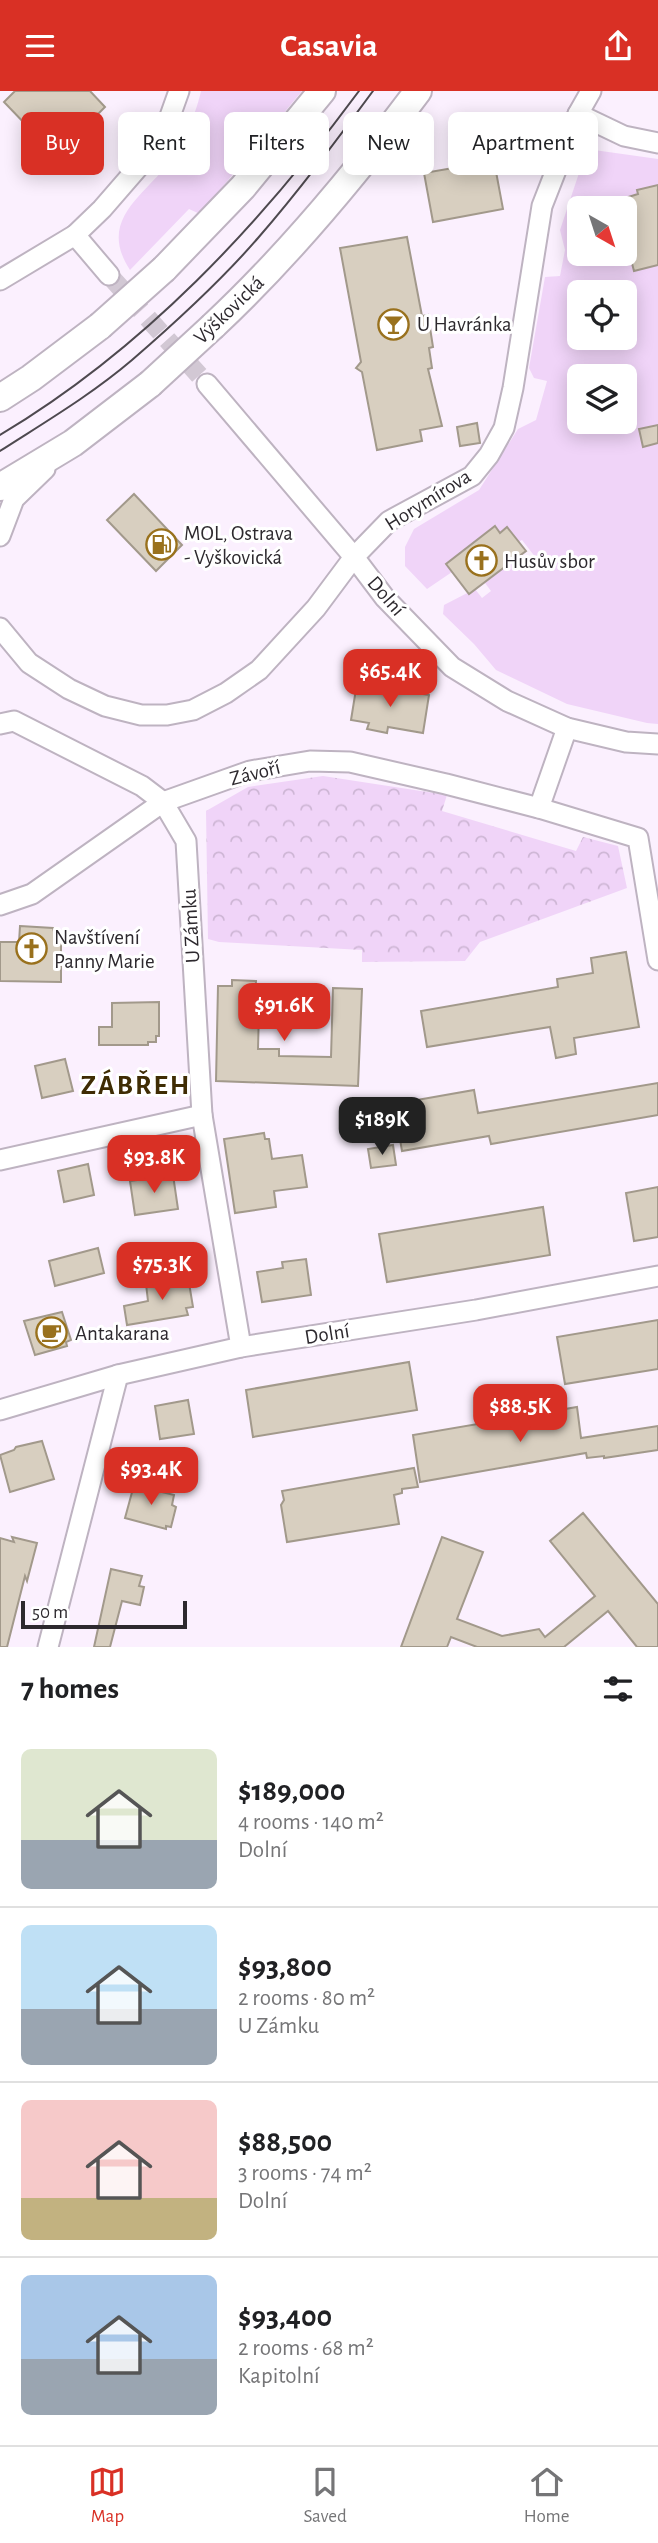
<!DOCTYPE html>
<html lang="en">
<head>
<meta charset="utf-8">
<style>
	:root { --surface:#fff; --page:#f2f2f2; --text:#202124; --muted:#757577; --line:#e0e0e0; --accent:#d93025 }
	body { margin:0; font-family:"Alegreya Sans",sans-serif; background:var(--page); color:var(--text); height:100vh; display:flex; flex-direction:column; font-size:26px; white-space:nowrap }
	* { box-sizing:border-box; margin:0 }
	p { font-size:23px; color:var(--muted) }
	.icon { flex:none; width:38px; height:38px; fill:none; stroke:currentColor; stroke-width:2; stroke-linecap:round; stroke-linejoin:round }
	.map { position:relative; height:1556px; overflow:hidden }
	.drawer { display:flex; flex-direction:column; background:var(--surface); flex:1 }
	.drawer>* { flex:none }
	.banner { position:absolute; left:21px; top:21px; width:616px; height:63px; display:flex; gap:14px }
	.needle { width:46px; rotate:141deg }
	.fabs { position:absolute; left:567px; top:105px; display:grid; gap:14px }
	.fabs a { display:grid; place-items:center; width:70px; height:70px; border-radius:10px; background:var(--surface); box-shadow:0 4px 18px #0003; font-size:35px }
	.scale { position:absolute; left:21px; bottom:18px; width:166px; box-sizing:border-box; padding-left:7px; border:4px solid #2d292e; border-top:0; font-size:19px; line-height:24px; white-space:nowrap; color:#2d292e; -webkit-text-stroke:5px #fff; paint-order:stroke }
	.price { position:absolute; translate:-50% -60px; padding:0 16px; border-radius:14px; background:var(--accent); color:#fff; font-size:23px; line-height:46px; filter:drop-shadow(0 2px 4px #0008) }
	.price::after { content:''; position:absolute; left:50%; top:42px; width:21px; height:16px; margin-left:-10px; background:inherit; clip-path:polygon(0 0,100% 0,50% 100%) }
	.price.current { background:#222; color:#fff }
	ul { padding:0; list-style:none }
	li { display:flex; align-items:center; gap:21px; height:175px; padding:0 21px }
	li+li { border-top:2px solid var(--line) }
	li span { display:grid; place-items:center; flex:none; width:196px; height:140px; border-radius:10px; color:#555 }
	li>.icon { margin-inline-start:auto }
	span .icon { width:84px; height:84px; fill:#fffc; stroke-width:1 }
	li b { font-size:30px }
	h2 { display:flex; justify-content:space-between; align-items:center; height:84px; padding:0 21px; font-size:30px }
	.chip { padding:0 24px; border-radius:10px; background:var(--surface); box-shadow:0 4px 18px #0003; font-size:24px; line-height:63px }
	.chip.current { background:var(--accent); color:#fff }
	header { display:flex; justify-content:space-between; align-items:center; height:91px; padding:0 21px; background:var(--accent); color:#fff; font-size:32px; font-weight:700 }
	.menu { display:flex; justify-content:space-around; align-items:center; height:98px; border-top:2px solid var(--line); background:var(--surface); font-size:19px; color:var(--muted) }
	.menu a { display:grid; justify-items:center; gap:4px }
	.menu .current { color:var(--accent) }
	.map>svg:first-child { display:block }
	.grass { fill:#f0d4f8; fill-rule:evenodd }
	.park { fill:url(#park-crowns) }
	.building { fill:#d8cfc0; stroke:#a2998b; stroke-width:2 }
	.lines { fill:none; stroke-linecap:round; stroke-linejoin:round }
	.street-tunnel { stroke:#d2c8d4; stroke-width:19; stroke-dasharray:19 10; stroke-linecap:butt }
	.street-casing { stroke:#beb3c1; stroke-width:23 }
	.secondary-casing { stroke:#beb3c1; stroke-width:30 }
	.street { stroke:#fff; stroke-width:19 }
	.secondary { stroke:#fff; stroke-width:26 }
	.tram { stroke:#4e494f; stroke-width:2 }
	.secondary-bridge-casing { stroke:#beb3c1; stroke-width:30; stroke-linecap:butt }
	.secondary-bridge { stroke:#fff; stroke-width:26 }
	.labels { text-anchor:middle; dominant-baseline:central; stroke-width:6; stroke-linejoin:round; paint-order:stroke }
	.street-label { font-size:21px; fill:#2d292e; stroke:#fff }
	.poi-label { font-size:21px; fill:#2d292e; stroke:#fff; text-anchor:start }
	.district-label { font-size:28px; font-weight:bold; letter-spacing:2px; fill:#3f2c04; stroke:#fff }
</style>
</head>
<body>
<header><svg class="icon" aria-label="menu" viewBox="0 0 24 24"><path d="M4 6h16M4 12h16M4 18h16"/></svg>Casavia<svg class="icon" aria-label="share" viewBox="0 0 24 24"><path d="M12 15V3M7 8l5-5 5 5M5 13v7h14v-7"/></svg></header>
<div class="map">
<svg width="658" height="1556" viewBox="0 0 658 1556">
	<defs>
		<pattern id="park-crowns" width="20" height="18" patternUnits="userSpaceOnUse" patternTransform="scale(1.75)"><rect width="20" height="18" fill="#f0d4f8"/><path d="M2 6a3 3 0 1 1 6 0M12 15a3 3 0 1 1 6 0" fill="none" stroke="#ceb6d5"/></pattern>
	</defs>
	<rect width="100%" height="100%" fill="#fbf0fe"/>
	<g class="grass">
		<path d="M201 0H302L200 123 189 118 130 179C96 127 147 104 174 65 185 49 197 19 201 0Z"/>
		<path d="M587 58 658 68V633L647 632 567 613 496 579 474 553 443 523 444 514 475 498 482 507 491 500 485 492 517 467 524 476 536 467 522 449 518 451 508 437 500 442 495 436 446 473 452 481 427 498 405 475V456L414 438 479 399 518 338 536 329 547 290 534 287 529 277 545 186 560 185 565 159 560 139ZM579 117H625V163H579ZM579 201H625V247H579ZM579 285H625V331H579Z"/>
	</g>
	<path class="park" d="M323 685 447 704 442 720 576 760 583 746 618 755 627 797 480 851 465 870 362 871V859L219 851 208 848 206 720 248 696Z"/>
	<g class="building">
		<path d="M15 0H90L105 16 89 32 92 35 75 51 72 48 55 64 4 11Z"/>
		<path d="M494 70 503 118 433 131 424 82Z"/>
		<path d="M658 94V174L634 180 628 157 625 158V107L638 103 637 99Z"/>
		<path d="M407 146 422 225 428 224 433 256 429 257 432 277 428 278 442 335 420 339 422 350 377 359 362 281 356 277 361 271 340 157Z"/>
		<path d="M477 332 480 352 460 355 457 336Z"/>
		<path d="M658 334V352L643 356 639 338Z"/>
		<path d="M134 403 182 454 156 480 107 429Z"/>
		<path d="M495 435 500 442 507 436 526 460 469 503 446 473Z"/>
		<path d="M357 592 429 604 423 642 388 636 387 642 367 638 369 632 351 629Z"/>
		<path d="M20 835 53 837 57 852 61 853V891L0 890V851H19Z"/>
		<path d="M626 861 639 936 574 947 576 963 556 967 550 936 427 956 421 920 558 896 557 888 593 882 591 867Z"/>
		<path d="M232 889 256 890 254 919H259L258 958H279V965L331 966 333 897 362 898 358 995 216 990 218 895H232Z"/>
		<path d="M159 911V945H156V951H148V954H99V936H112V912Z"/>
		<path d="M65 968 73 1000 42 1007 35 975Z"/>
		<path d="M658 992V1024L491 1053 489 1045 402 1060 394 1013 474 999 478 1022Z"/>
		<path d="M264 1042 265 1048H269L272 1068 302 1064 307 1096 274 1100 276 1116 235 1122 224 1048Z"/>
		<path d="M393 1054 396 1074 371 1077 368 1058Z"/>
		<path d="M88 1073 94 1104 64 1111 58 1080Z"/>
		<path d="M173 1084 178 1118 135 1124 130 1090Z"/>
		<path d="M658 1096V1146L634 1150 626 1102Z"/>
		<path d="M543 1116 550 1164 387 1191 379 1143Z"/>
		<path d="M98 1157 104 1182 55 1195 49 1170Z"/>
		<path d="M306 1168 311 1204 262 1211 257 1181 283 1177 282 1171Z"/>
		<path d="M188 1186 193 1216 186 1217 188 1224 127 1234 124 1215 148 1210 146 1193Z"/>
		<path d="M62 1221 71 1249 66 1251 67 1255 35 1264 24 1230Z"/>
		<path d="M658 1229V1278L565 1293 557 1246Z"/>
		<path d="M409 1271 417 1319 253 1346 246 1299Z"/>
		<path d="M188 1309 194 1343 160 1348 155 1315Z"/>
		<path d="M577 1316 581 1347 658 1335V1359L604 1367V1365L587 1367 586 1362 420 1391 413 1344Z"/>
		<path d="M42 1350 54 1388 10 1401 0 1364 14 1359 16 1356Z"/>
		<path d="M414 1377 418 1396 402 1398V1402L394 1404 399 1433 287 1451 281 1414 284 1409 282 1400Z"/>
		<path d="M134 1394 174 1404 172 1414 176 1416 171 1436 166 1435V1438L125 1427Z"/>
		<path d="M583 1422 658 1513V1556H637L608 1520 564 1556H477L451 1546 447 1556H401L442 1446 483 1461 457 1528 502 1545 539 1538 545 1546 595 1505 550 1450Z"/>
		<path d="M12 1446 37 1452 27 1490 25 1485 7 1556H0V1447L14 1451Z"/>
		<path d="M111 1478 142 1485 139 1495 144 1496 140 1514 122 1510 110 1556H94Z"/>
	</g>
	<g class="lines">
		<path class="street-tunnel" d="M109 184 207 293"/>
		<defs>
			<g id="street">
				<path d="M578 23 624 45 658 52"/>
				<path d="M75 144 109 184"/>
				<path d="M0 189 75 144 102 118 148 65 169 28 179 0"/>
				<path d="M207 293 354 466 385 507 452 576 507 610 567 637 626 651 658 653"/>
				<path d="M0 445 14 408 45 378"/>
				<path d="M0 537 29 572 69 598 105 615 141 624H167L193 619 226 602 259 579 316 517 354 466 389 430 472 385 489 364 504 337 513 297 542 115 578 23 591 0"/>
				<path d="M0 633 14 630 142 695 163 711 186 750 202 1024 241 1256"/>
				<path d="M539 717 567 637"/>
				<path d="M0 814 32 803 163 711 250 680 310 670 350 671 446 693 539 717 638 747 658 869"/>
				<path d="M0 1069 202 1024"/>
				<path d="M0 1319 118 1284 241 1256 476 1219 658 1185"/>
				<path d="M48 1556 118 1284"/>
			</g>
			<g id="secondary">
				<path d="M164 178 243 96 322 0"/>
				<path d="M213 235C289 164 356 83 418 0"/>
				<path d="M0 307 31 287 100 235"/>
				<path d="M0 396 73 352 150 293"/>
			</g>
		</defs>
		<use href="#street" class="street-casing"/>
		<use href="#secondary" class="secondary-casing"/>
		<use href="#street" class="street"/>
		<use href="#secondary" class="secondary"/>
		<g class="tram">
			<path d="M0 344C144 258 260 134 359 0"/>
			<path d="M0 360C45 331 91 304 132 269 176 231 220 191 258 147 299 100 336 50 373 0"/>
		</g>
		<defs>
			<g id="secondary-bridge">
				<path d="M100 235 164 178"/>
				<path d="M150 293 213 235"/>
			</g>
		</defs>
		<use href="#secondary-bridge" class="secondary-bridge-casing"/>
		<use href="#secondary-bridge" class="secondary-bridge"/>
	</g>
	<defs>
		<symbol id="bar-ring" viewBox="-11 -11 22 22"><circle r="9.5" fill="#fff" stroke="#99711d" stroke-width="1.5"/><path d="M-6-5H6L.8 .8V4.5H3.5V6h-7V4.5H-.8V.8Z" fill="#99711d"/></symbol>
		<symbol id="fuel-ring" viewBox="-11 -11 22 22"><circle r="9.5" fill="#fff" stroke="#99711d" stroke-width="1.5"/><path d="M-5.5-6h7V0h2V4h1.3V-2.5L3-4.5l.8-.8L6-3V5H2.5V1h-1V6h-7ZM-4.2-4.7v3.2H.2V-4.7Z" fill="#99711d"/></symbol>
		<symbol id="church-ring" viewBox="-11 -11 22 22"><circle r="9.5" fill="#fff" stroke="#99711d" stroke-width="1.5"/><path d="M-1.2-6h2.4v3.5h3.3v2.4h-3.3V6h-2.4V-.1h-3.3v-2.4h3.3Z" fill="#99711d"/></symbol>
		<symbol id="cafe-ring" viewBox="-11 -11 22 22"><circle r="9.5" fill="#fff" stroke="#99711d" stroke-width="1.5"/><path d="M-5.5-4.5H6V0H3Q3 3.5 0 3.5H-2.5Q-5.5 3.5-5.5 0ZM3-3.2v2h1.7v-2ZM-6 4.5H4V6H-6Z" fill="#99711d"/></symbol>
	</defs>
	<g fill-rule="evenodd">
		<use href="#bar-ring" x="376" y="216" width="35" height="35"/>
		<use href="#fuel-ring" x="144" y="436" width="35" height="35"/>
		<use href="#church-ring" x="464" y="452" width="35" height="35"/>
		<use href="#church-ring" x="14" y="840" width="35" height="35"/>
		<use href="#cafe-ring" x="34" y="1224" width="35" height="35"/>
	</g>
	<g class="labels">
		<g class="street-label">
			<text transform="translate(229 219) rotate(-44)">Výškovická</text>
			<text transform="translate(428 409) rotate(-32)">Horymírova</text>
			<text transform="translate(386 505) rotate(49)">Dolní</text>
			<text transform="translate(255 682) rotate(-14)">Závoří</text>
			<text transform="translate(191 835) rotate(-93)">U Zámku</text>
			<text transform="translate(327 1243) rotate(-9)">Dolní</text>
		</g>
		<g class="poi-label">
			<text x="417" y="233">U Havránka</text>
			<text x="184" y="442">MOL, Ostrava<tspan x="184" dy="24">- Vyškovická</tspan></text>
			<text x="504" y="470">Husův sbor</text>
			<text x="54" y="846">Navštívení<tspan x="54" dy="24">Panny Marie</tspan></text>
			<text x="75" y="1242">Antakarana</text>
		</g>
		<g class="district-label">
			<text x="136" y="995">ZÁBŘEH</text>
		</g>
	</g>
</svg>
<div class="fabs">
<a><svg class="needle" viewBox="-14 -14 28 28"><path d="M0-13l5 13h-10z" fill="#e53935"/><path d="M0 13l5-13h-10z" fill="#757577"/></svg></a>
<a><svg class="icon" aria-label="locate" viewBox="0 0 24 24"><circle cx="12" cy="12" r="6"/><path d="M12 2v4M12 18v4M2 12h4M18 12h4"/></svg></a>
<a><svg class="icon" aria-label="layers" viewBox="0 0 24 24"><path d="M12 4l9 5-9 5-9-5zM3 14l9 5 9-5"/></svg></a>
</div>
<div class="scale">50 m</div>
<b class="price" style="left:390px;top:618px">$65.4K</b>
<b class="price" style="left:284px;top:952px">$91.6K</b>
<b class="price current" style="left:382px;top:1066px">$189K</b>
<b class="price" style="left:154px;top:1104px">$93.8K</b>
<b class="price" style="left:162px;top:1211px">$75.3K</b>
<b class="price" style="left:520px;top:1353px">$88.5K</b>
<b class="price" style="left:151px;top:1416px">$93.4K</b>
<div class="banner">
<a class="chip current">Buy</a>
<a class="chip">Rent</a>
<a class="chip">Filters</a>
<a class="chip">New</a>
<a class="chip">Apartment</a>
</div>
</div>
<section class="drawer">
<h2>7 homes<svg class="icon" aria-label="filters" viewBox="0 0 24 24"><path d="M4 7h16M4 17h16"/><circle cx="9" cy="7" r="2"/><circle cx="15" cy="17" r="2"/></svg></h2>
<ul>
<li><span style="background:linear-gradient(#dfe7d0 65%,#9aa5b1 0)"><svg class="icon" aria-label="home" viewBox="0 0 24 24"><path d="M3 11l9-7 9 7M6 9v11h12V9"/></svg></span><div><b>$189,000</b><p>4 rooms · 140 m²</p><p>Dolní</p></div></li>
<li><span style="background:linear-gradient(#bfe0f5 60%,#9aa5b1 0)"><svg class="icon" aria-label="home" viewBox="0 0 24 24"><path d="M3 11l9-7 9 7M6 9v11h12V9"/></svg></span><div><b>$93,800</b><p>2 rooms · 80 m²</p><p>U Zámku</p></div></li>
<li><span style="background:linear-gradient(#f6c9c9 70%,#c2b280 0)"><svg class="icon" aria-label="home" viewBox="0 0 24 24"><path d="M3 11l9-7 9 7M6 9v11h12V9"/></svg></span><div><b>$88,500</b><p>3 rooms · 74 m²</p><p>Dolní</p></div></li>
<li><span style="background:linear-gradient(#a9c7e8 60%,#9aa5b1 0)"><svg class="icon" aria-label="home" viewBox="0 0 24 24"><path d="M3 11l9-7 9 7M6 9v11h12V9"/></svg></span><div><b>$93,400</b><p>2 rooms · 68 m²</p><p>Kapitolní</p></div></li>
</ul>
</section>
<nav class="menu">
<a class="current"><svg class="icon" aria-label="map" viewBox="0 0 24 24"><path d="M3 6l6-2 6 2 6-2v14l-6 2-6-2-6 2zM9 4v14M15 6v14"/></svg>Map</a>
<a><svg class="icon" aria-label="saved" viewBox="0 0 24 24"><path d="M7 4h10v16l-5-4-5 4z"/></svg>Saved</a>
<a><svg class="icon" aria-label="home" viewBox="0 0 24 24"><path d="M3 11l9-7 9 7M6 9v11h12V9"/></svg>Home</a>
</nav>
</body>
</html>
